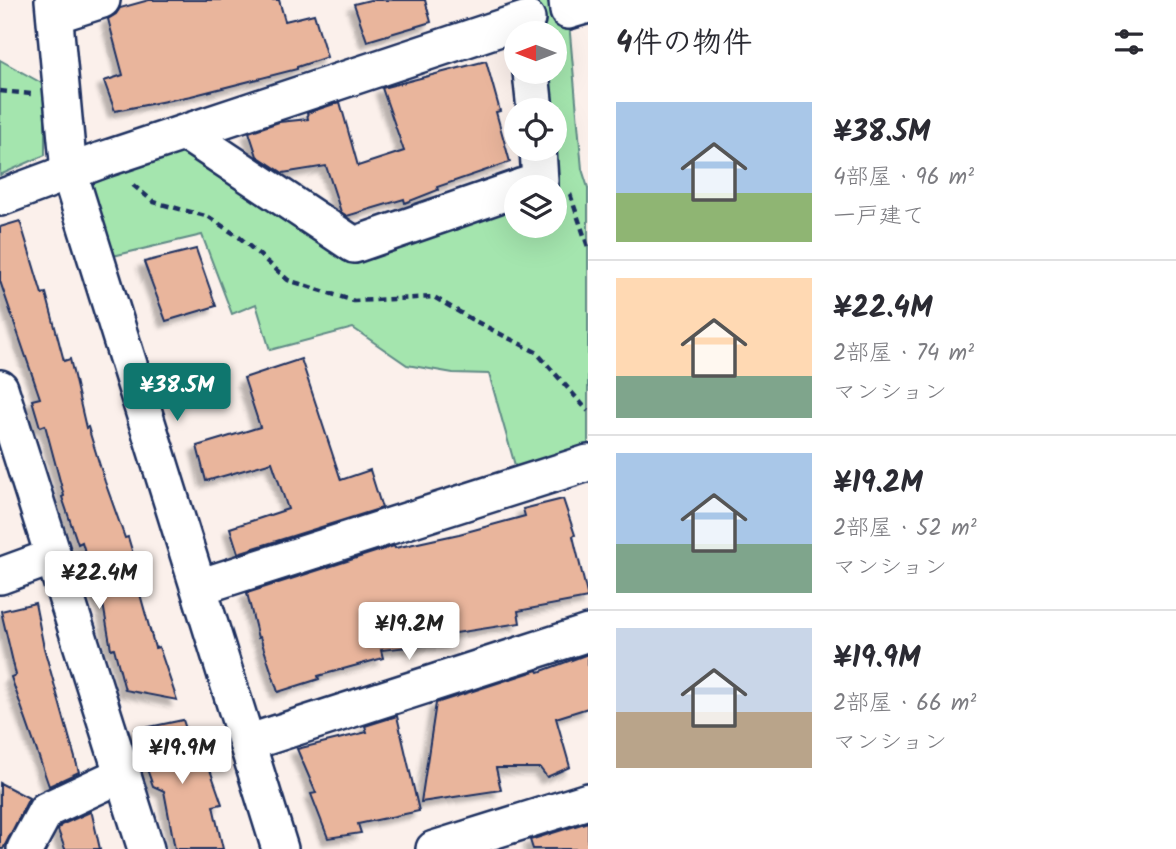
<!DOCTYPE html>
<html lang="ja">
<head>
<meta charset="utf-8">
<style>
	:root { --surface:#fff; --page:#f7f7f7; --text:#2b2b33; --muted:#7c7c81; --line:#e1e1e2; --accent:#0f766e }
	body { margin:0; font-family:Kalam,"Klee One",sans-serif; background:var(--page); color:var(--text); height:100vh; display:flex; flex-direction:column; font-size:26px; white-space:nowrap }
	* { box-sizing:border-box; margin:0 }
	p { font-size:23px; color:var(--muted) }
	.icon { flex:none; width:38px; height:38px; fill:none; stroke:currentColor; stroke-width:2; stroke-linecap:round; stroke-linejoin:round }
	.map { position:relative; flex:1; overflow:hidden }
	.details { display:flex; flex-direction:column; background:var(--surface); width:588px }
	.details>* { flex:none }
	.needle { width:46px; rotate:270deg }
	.controls { position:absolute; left:504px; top:21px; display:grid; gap:14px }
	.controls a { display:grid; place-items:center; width:63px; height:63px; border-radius:50%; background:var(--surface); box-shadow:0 7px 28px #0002; font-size:35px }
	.price { position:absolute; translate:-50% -60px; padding:0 16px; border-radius:7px; background:#fff; color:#222; font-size:23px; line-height:46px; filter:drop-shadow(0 2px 4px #0008) }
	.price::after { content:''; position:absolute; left:50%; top:42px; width:21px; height:16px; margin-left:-10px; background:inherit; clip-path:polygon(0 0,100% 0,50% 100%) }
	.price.on { background:var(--accent); color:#fff }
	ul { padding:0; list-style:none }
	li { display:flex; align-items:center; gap:21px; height:175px; padding:0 28px }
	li+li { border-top:2px solid var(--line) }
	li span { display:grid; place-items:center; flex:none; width:196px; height:140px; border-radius:0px; color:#555 }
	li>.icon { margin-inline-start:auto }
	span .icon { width:84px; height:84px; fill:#fffc; stroke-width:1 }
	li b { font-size:30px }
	h2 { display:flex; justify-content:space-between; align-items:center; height:84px; padding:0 28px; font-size:30px }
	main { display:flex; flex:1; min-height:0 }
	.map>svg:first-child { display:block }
	.green { fill:#a4e5ae; stroke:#608a86; stroke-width:2 }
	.building { fill:#e9b59c; stroke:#1b2f5e; stroke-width:2; filter:url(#shadow) }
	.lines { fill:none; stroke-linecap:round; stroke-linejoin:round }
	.minor-casing { stroke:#1b2f5e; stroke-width:40 }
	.path { stroke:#1b2f5e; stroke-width:4.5; stroke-dasharray:7 5; stroke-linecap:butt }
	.minor { stroke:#fff; stroke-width:35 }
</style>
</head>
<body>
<main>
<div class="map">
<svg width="588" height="849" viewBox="0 0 588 849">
	<defs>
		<filter id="shadow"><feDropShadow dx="-6" dy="6" stdDeviation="2" flood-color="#0004"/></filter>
	</defs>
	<rect width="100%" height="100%" fill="#fbf0eb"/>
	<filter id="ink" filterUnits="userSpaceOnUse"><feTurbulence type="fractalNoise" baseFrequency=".0143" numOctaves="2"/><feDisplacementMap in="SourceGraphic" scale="14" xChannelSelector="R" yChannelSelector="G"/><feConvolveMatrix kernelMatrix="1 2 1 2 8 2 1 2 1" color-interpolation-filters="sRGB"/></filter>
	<g filter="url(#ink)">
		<g class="green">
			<path d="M526 0H567L582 169 588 188V448L516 469 489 374 453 373 407 365 353 328 270 350 256 304 232 314 202 235 96 260 69 172 186 133 353 245 516 189V226H555V110H535L531 72H555V33H528Z"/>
			<path d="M0 60 45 85V155L0 175Z"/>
		</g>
		<g class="building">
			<path d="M149 0H279L285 21 314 14 327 57 297 67V69L191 96 115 111 104 81 123 75 108 19 116 14 120 8Z"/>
			<path d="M370 0H425L431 22 367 41 354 4Z"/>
			<path d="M486 61 500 111 496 112 510 162 437 187 438 190 405 203 404 199 347 216 341 212 326 166 283 173 257 156 249 132 279 122 308 119 307 113 340 102 358 166 404 151 382 88Z"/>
			<path d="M20 221 42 294 46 293 64 361 70 359 86 428 88 427 105 482 125 538 128 537 139 574 135 576 155 648 159 647 177 700 125 690 114 648 111 649 102 598 99 599 82 542 78 544 62 497 64 496 45 425 40 427 32 400 40 398 0 281V227Z"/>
			<path d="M196 249 216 306 166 321 144 262Z"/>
			<path d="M301 359 341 480 370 470 382 508 238 553 230 528 288 509 272 462 206 481 197 446 260 427 244 378Z"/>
			<path d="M563 499 575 535 573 536 588 598 518 611 520 623 449 634 451 642 381 650 383 658 318 676 319 679 278 692 260 637 258 638 247 593 394 546 395 548 459 534 525 516 523 509Z"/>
			<path d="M35 603 44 648 79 772 49 786 11 677 16 675 1 611Z"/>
			<path d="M588 654V708L556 718 570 767 547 777 540 768H496L501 790 421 802 436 703 538 670 539 672Z"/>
			<path d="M397 716 419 811 358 824 361 833 328 838 311 794 316 793 297 749 367 732 365 726Z"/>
			<path d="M183 720 190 741 189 768 208 764 222 804 213 806 223 849H175L164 791 153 786 142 755 135 730Z"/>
			<path d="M0 783 29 798 3 849H0Z"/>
			<path d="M90 812 92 814 100 849H65L58 830 61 825Z"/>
			<path d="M588 822V849H533L530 840Z"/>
		</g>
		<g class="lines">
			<defs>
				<g id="minor">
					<path d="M53 0 69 172 280 849"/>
					<path d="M567 0 568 11 588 5"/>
					<path d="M55 15 102 0"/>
					<path d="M531 72 535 110"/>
					<path d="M186 133 354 245 516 189"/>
					<path d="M521 187 540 181 538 149"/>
					<path d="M0 198 102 160 527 19"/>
					<path d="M0 388 146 849"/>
					<path d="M0 576 52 557"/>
					<path d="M199 587 588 463"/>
					<path d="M247 743 588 633"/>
					<path d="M25 849 46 810 123 774"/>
					<path d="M434 849 588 801"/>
				</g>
			</defs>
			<use href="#minor" class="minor-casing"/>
			<g class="path">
				<path d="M0 91 32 94"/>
				<path d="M133 185 154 202 209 217 239 237 288 280 354 301 434 297 471 319 536 352 588 411"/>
				<path d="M570 194 588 247"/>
			</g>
			<use href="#minor" class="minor"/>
		</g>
	</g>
</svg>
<div class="controls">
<a><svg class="needle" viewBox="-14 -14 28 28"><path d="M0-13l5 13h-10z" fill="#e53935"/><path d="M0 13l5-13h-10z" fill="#7c7c81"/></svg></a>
<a><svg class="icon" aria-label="locate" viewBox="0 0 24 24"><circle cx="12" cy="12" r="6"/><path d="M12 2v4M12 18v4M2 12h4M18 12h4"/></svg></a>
<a><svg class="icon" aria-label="layers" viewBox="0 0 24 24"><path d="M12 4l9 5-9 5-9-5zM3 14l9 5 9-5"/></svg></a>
</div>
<b class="price on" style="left:177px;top:423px">¥38.5M</b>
<b class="price" style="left:99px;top:611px">¥22.4M</b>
<b class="price" style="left:409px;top:662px">¥19.2M</b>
<b class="price" style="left:182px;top:786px">¥19.9M</b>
</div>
<section class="details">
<h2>4件の物件<svg class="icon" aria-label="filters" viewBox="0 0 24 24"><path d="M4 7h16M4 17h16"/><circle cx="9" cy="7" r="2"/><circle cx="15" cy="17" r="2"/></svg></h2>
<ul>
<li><span style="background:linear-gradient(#a9c7e8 65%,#8fb573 0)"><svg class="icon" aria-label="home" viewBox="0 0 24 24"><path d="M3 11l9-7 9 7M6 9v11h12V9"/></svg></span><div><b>¥38.5M</b><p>4部屋 · 96 m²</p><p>一戸建て</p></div></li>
<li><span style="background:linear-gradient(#ffd9b3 70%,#7fa58c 0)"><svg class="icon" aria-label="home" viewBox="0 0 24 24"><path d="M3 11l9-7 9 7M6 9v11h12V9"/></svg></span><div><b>¥22.4M</b><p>2部屋 · 74 m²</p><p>マンション</p></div></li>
<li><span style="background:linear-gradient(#a9c7e8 65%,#7fa58c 0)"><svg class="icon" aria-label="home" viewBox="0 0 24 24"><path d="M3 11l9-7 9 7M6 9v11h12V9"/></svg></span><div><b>¥19.2M</b><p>2部屋 · 52 m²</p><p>マンション</p></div></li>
<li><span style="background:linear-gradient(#c9d6e8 60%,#b9a48a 0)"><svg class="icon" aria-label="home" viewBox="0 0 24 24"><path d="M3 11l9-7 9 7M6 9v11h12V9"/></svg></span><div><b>¥19.9M</b><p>2部屋 · 66 m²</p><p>マンション</p></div></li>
</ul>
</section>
</main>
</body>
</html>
